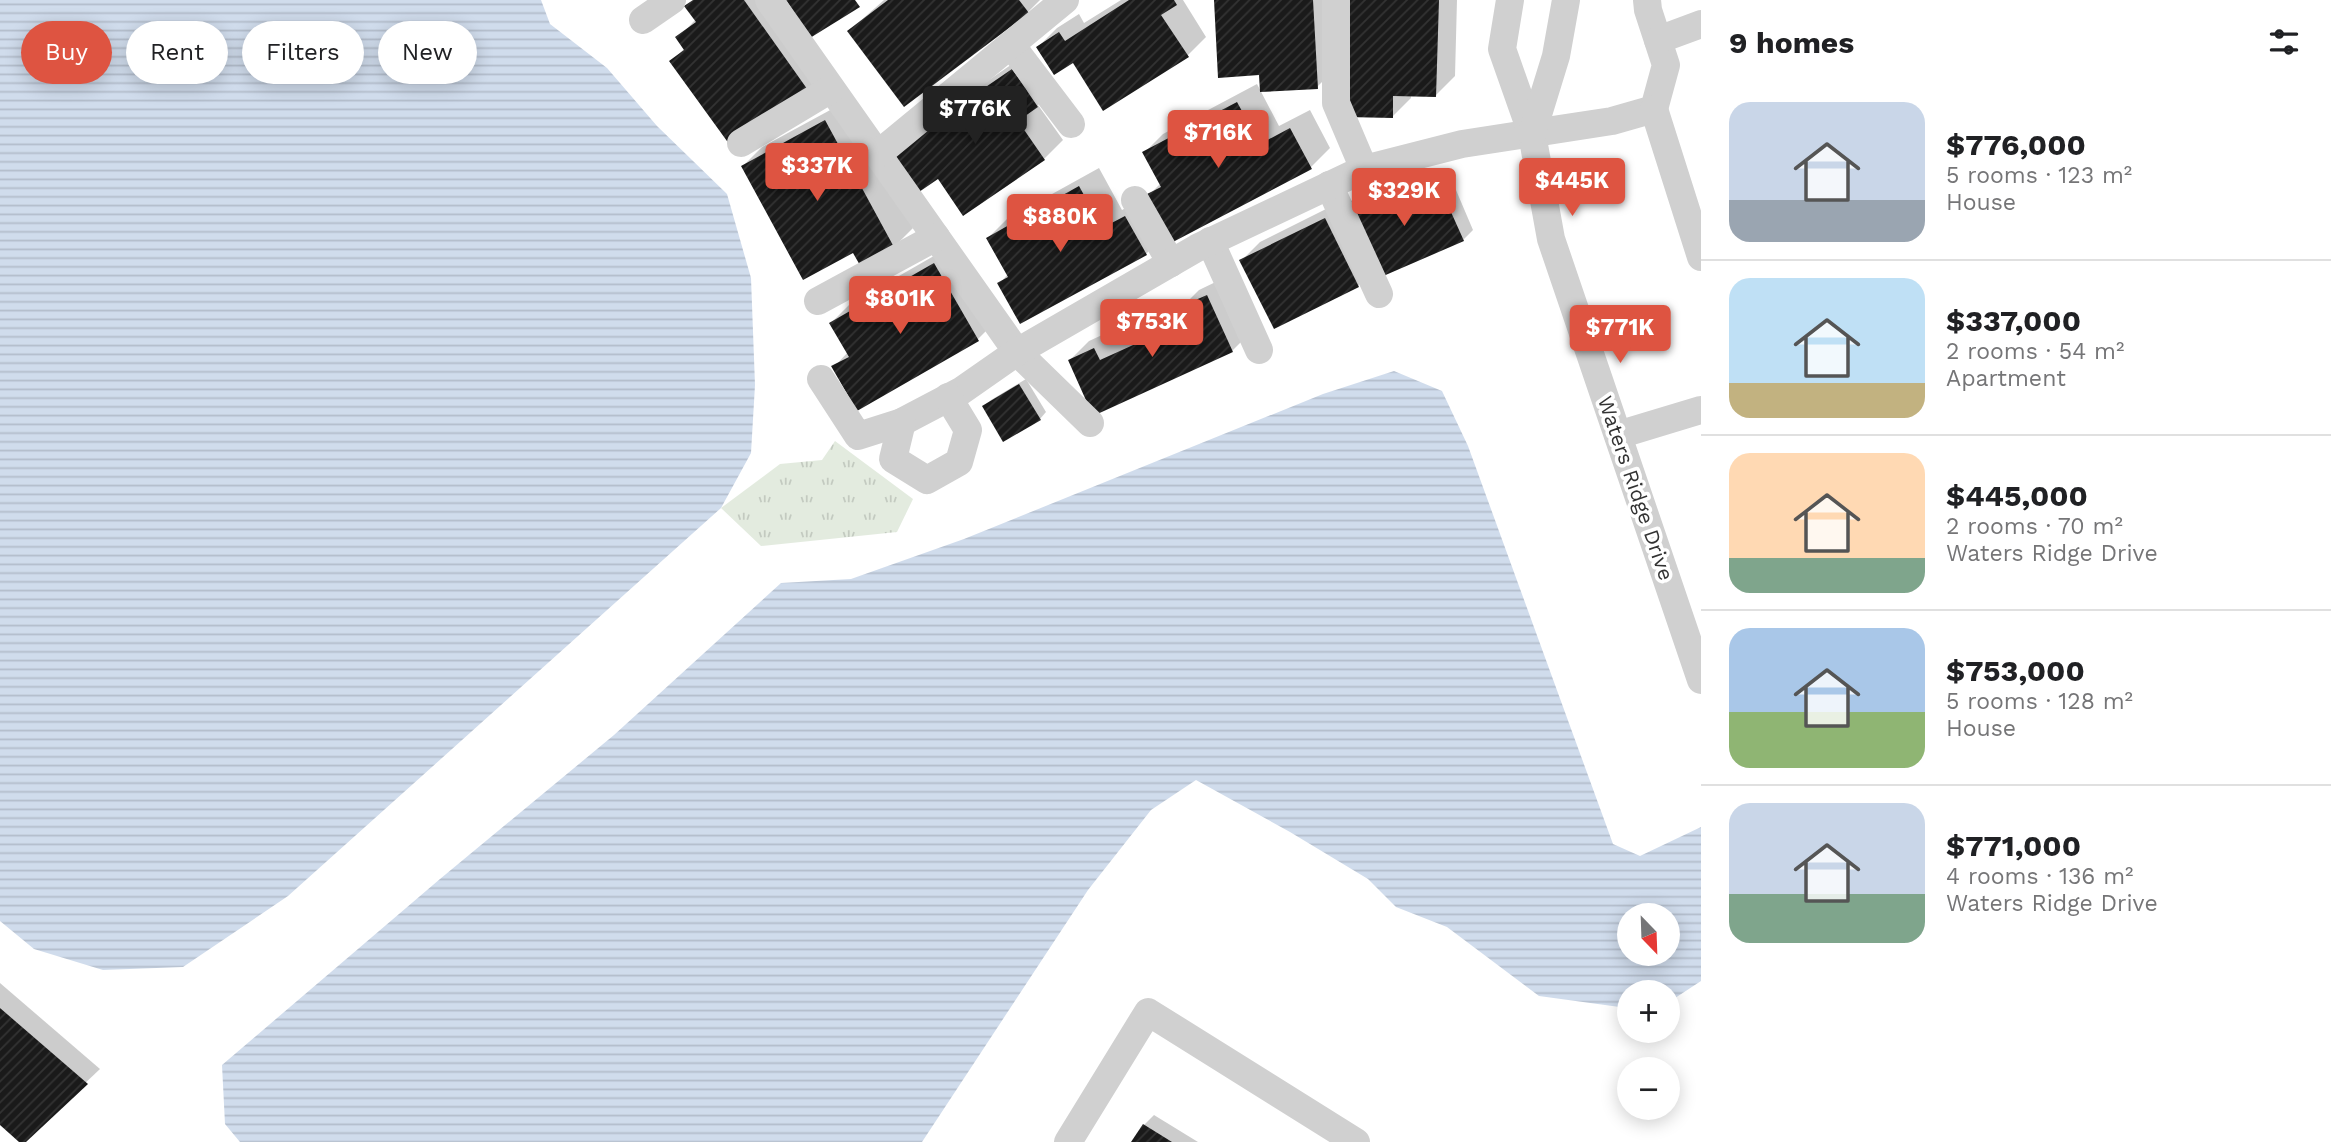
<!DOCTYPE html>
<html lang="en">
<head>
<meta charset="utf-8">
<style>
	:root { --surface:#fff; --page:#f6f6f6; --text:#202124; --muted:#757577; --line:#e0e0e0; --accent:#de5441 }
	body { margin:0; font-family:"Work Sans",sans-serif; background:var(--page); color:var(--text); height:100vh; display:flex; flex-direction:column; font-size:26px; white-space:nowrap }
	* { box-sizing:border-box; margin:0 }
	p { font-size:23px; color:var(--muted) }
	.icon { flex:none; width:38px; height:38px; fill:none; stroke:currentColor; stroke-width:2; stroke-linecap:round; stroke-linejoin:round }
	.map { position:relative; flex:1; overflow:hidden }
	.drawer { display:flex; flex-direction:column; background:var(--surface); width:630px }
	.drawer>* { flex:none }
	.hud { position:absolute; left:21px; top:21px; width:665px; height:63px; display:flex; gap:14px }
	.needle { width:46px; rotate:157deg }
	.tools { position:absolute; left:1617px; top:903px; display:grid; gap:14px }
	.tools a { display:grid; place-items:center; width:63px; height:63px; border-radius:50%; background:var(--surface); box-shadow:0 4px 18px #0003; font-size:35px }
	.price { position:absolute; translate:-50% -60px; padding:0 16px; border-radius:7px; background:var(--accent); color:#fff; font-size:23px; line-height:46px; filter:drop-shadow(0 2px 4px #0008) }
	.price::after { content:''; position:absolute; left:50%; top:42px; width:21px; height:16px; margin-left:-10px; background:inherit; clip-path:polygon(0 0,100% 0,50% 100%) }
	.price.current { background:#222; color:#fff }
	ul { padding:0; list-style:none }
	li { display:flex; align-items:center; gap:21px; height:175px; padding:0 28px }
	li+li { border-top:2px solid var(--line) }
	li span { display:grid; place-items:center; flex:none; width:196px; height:140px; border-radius:21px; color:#555 }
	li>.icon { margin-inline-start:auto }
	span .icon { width:84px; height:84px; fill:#fffc; stroke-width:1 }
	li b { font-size:30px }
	h2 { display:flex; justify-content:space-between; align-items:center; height:84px; padding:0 28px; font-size:30px }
	.chip { padding:0 24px; border-radius:32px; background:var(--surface); box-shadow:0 4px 18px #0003; font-size:24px; line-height:63px }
	.chip.current { background:var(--accent); color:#fff }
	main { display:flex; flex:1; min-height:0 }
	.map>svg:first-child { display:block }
	.park { fill:url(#park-tufts) }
	.water { fill:url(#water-rules); fill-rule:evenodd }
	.shadow { fill:#0003 }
	.building { fill:url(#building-hatch) }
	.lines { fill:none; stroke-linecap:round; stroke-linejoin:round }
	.minor { stroke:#d0d0d0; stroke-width:28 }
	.labels { text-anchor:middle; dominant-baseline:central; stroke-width:7; stroke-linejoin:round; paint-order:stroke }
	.street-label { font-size:21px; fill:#333; stroke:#fff }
</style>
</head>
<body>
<main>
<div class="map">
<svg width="1701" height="1142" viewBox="0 0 1701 1142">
	<defs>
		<pattern id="park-tufts" width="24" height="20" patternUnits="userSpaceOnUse" patternTransform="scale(1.75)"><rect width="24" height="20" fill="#e3ebdf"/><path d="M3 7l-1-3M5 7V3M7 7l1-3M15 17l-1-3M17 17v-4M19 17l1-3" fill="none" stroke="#c3cac0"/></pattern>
		<pattern id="water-rules" width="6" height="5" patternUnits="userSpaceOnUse" patternTransform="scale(1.75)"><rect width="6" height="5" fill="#d0dcec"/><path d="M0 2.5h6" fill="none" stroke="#b3bdcb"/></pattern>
		<pattern id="building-hatch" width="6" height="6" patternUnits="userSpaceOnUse" patternTransform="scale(1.75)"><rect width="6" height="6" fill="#1a1a1a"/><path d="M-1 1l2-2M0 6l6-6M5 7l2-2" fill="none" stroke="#333"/></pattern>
	</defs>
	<rect width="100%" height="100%" fill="#fff"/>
	<path class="park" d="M835 441 913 499 897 532 761 546 721 508 780 464 822 460Z"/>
	<g class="water">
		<path d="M0 0H541L550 24 607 68 657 126 727 194 751 278 755 385 751 453 721 508 288 896 183 967 103 970 34 949 0 921Z"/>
		<path d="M1394 371 1442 391 1468 446 1613 844 1640 856 1701 827V981L1672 1000H1668V992H1629V1007L1627 1008 1539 996 1447 927 1396 907 1368 879 1290 832 1196 780 1151 810 1088 890 922 1142H240L225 1124 222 1065 440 879 614 735 781 583 851 579 964 539 1323 394ZM1629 915H1668V954H1629Z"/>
	</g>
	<g class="shadow">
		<path d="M693 0H776L828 72 809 91 672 61 685 48 678 38 696 19Z"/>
		<path d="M884 0H1040L1028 12 849 31Z"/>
		<path d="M1121 0H1183L1206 37 1187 56 1073 61 1038 47 1057 28 1079 14 1084 23Z"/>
		<path d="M1215 0H1332L1336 68 1317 87 1261 73Z"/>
		<path d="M1351 0H1457L1455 76 1436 95H1411V98L1392 117Z"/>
		<path d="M1031 51 1056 87 1038 105 1063 140 1044 159 912 133Z"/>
		<path d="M1257 84 1279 126 1310 110 1330 148 1311 167 1149 195 1161 183 1144 153 1163 134Z"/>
		<path d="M845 102 913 228 894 247 743 166 762 147Z"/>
		<path d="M1099 168 1122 210 1144 198 1165 235 1146 254 1000 283 1008 274 988 238 1007 219Z"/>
		<path d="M1404 174 1415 200 1453 183 1473 230 1463 240 1378 265 1358 286 1241 261 1260 242 1344 200 1351 203 1361 192Z"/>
		<path d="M953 245 997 320 978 339 834 367 848 352 831 323 850 304Z"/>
		<path d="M1226 277 1251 332 1232 351 1094 414 1070 360 1089 341 1113 330 1119 343 1182 314 1180 309 1199 290Z"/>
		<path d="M1026 379 1046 412 1040 419 984 406 991 400Z"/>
		<path d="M0 983 100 1069 23 1142 0 1123Z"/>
		<path d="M1154 1115 1198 1142H1133L1144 1125Z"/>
	</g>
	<g class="building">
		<path d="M693 0H744L810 93 732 148 669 61 684 50 675 37 696 22 684 6Z"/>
		<path d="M786 0H855L860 7 810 38Z"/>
		<path d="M888 0H1019L1029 13 904 107 847 31Z"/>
		<path d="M1129 0H1174L1177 5 1161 15 1189 57 1103 111 1073 63 1054 75 1036 47 1059 32 1065 41Z"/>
		<path d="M1214 0H1313L1318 89 1260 92 1259 75 1218 78Z"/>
		<path d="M1349 0H1439L1436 97 1393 96V118L1346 117Z"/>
		<path d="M1012 69 1038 107 1018 121 1045 160 963 216 938 179 919 192 891 152Z"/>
		<path d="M1237 102 1260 144 1290 128 1312 169 1173 242 1147 194 1161 187 1142 152Z"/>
		<path d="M825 120 895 249 861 267 853 253 803 280 741 166Z"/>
		<path d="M1394 183 1405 209 1442 192 1464 241 1381 277 1349 202Z"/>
		<path d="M1079 186 1102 228 1125 216 1147 255 1020 324 997 283 1008 277 986 238Z"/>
		<path d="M1325 218 1359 287 1274 329 1239 260Z"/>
		<path d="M934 263 979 341 857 411 831 366 849 357 829 323Z"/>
		<path d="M1207 295 1233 352 1093 416 1068 360 1094 348 1100 360 1184 322 1177 308Z"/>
		<path d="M1019 384 1041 420 1003 442 982 406Z"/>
		<path d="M0 1008 88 1084 26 1142H19L0 1125Z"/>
		<path d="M1143 1124 1172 1142H1131Z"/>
	</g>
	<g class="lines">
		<g class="minor">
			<path d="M769 0 1017 352 1090 423"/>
			<path d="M1336 0V103L1364 169 1462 144 1612 121 1654 109 1666 65 1648 10 1647 0"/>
			<path d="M1510 0 1502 49 1532 134 1551 239 1701 680"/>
			<path d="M643 20 672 0"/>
			<path d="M1658 40 1701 24"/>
			<path d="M1011 45 1071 124"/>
			<path d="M1654 109 1701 257"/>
			<path d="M1532 134 1556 56 1566 0"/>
			<path d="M741 143 831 89"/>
			<path d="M878 154 1065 0"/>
			<path d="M1329 185 1379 294"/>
			<path d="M1135 200 1171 263"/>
			<path d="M1210 241 1259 350"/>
			<path d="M818 301 936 237"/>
			<path d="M821 379 858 436 902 422 961 391 1017 352 1197 248 1364 169"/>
			<path d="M902 422 893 459 927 480 959 462 968 430 948 397"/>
			<path d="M1618 435 1701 410"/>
			<path d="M1068 1142 1148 1012 1356 1142"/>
		</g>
	</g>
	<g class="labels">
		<g class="street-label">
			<text transform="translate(1636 488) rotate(71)">Waters Ridge Drive</text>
		</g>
	</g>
</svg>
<div class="tools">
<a><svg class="needle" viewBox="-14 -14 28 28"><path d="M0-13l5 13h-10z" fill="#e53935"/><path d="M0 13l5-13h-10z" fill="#757577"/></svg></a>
<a>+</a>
<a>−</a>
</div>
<b class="price current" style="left:975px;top:146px">$776K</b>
<b class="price" style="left:1218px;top:170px">$716K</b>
<b class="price" style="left:817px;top:203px">$337K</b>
<b class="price" style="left:1572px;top:218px">$445K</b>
<b class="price" style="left:1404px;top:228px">$329K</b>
<b class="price" style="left:1060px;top:254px">$880K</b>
<b class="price" style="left:900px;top:336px">$801K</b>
<b class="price" style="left:1152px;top:359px">$753K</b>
<b class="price" style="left:1620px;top:365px">$771K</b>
<div class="hud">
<a class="chip current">Buy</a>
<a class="chip">Rent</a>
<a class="chip">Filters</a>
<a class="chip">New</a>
</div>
</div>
<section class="drawer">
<h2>9 homes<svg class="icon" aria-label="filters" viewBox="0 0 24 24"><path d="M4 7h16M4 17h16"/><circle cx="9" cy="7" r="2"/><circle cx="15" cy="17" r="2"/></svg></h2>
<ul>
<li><span style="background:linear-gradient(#c9d6e8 70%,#9aa5b1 0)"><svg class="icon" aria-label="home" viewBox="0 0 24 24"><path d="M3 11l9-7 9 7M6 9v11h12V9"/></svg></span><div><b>$776,000</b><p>5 rooms · 123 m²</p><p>House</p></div></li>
<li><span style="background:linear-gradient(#bfe0f5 75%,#c2b280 0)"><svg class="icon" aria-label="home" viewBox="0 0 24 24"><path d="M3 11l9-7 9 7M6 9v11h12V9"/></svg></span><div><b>$337,000</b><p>2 rooms · 54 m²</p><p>Apartment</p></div></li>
<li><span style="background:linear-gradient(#ffd9b3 75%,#7fa58c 0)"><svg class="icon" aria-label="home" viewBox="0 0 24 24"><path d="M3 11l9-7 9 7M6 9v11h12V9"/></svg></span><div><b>$445,000</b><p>2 rooms · 70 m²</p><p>Waters Ridge Drive</p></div></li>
<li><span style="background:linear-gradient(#a9c7e8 60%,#8fb573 0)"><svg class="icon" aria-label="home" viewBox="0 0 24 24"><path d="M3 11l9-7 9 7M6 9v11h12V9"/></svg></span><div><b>$753,000</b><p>5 rooms · 128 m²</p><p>House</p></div></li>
<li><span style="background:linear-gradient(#c9d6e8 65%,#7fa58c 0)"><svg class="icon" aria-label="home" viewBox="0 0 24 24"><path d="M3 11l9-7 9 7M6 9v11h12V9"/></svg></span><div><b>$771,000</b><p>4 rooms · 136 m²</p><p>Waters Ridge Drive</p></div></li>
</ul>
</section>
</main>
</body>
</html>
